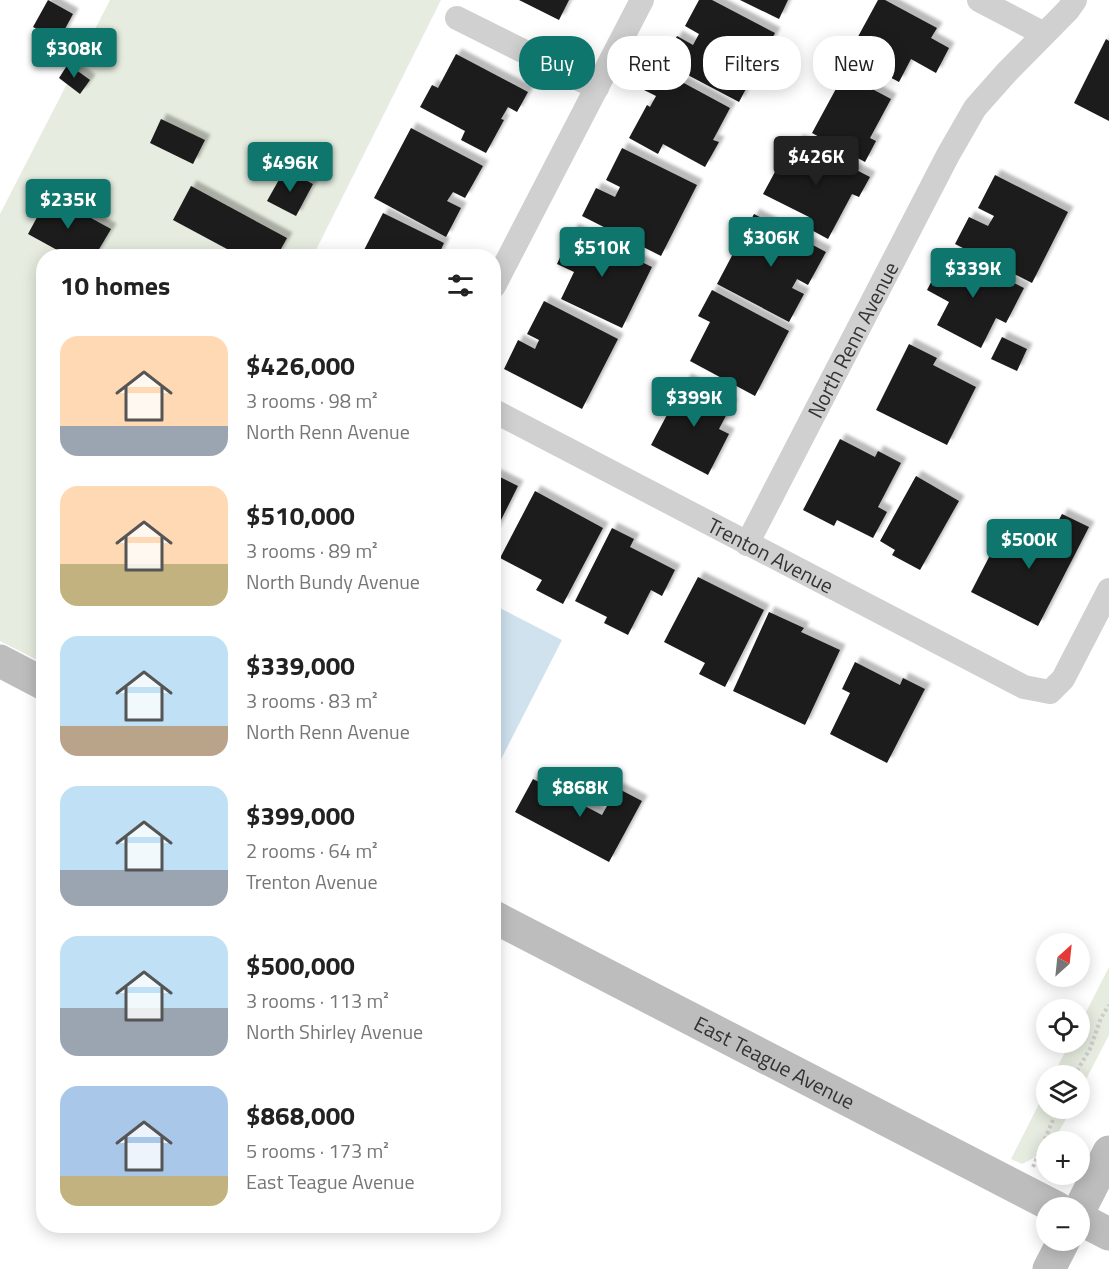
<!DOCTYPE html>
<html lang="en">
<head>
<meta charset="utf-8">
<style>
	:root { --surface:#fff; --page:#f6f6f6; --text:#222; --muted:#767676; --accent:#0f766e }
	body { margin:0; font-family:"Titillium Web",sans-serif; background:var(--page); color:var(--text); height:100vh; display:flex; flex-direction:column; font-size:22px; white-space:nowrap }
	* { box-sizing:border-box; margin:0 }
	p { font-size:20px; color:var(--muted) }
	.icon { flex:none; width:33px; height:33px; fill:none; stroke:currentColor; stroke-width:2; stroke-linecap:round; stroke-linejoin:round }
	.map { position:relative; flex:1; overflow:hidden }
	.drawer { position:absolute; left:36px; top:249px; width:465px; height:984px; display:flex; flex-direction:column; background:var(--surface); border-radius:24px; box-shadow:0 3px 15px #0003 }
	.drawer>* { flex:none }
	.hud { position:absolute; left:519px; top:36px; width:500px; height:54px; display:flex; gap:12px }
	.needle { width:39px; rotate:27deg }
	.controls { position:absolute; left:1036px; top:933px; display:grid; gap:12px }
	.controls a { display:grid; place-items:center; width:54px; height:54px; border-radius:50%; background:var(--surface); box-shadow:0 3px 15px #0003; font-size:30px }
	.price { position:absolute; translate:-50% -51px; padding:0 14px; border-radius:6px; background:var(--accent); color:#fff; font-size:20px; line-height:39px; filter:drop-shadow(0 2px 3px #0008) }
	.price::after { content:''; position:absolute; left:50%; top:36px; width:18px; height:14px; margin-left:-9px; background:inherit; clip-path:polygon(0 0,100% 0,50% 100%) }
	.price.selected { background:#222; color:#fff }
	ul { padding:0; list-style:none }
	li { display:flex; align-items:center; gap:18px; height:150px; padding:0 24px }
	li span { display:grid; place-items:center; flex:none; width:168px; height:120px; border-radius:18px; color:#555 }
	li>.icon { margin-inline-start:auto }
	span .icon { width:72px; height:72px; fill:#fffc; stroke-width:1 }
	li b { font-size:26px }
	h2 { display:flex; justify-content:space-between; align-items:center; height:72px; padding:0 24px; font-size:26px }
	.tag { padding:0 21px; border-radius:24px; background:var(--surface); box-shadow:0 3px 15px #0003; font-size:21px; line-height:54px }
	.tag.selected { background:var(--accent); color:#fff }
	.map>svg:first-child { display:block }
	.green { fill:#e6ecdf }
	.water { fill:#cfe2ee }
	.building { fill:#1a1a1a; filter:url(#shadow) }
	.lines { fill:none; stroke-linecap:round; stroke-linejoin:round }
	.path { stroke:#cdcdcd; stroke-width:4; stroke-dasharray:3 3; stroke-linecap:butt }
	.street { stroke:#d0d0d0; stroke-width:24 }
	.secondary { stroke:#bdbdbd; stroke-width:33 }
	.labels { text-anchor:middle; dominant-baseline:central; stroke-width:6; stroke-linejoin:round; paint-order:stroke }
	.street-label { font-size:21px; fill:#333; stroke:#fff }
</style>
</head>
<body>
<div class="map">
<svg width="1109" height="1269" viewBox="0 0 1109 1269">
	<defs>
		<filter id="shadow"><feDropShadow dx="5.5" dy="-5.5" stdDeviation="1.5" flood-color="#0004"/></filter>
	</defs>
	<rect width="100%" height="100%" fill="#fff"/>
	<g class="green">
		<path d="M110 0H441L313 256H44L43 663 0 641V214Z"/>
		<path d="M1109 967V1035L1080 1091V1076L1053 1075 1070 1043 1080 1042V1024Z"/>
		<path d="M1047 1088V1108L1071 1109 1054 1141 1047 1142V1151L1022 1164 1011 1159Z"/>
	</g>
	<path class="water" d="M494 605 562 640 494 773Z"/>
	<g class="building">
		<path d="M48 0 73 14 59 40 33 27Z"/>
		<path d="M519 0H569L559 20Z"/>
		<path d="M699 0H712L775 33 739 102 663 62 677 36 693 45 699 34 685 26Z"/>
		<path d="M740 0H788L779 19Z"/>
		<path d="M878 0H885L937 28 931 38 949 48 936 73 911 59 899 82 848 55Z"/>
		<path d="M1106 39 1109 41V121L1074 103Z"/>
		<path d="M456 54 528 92 517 112 508 107 501 119 504 120 486 153 461 140 465 131 420 107 432 85 438 88Z"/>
		<path d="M68 64 90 80 80 94 59 78Z"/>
		<path d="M656 68 730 108 713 140 719 142 705 167 663 144 658 154 629 138 647 105 650 107 656 96 644 90Z"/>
		<path d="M844 74 891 99 870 138 876 141 865 162 812 133Z"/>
		<path d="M161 119 205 140 193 164 150 143Z"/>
		<path d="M411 128 483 166 465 198 453 192 447 201 461 208 446 237 374 198Z"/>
		<path d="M798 140 870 177 859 197 852 194 828 239 804 226 809 217 763 194 776 170 781 173Z"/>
		<path d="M622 148 697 185 661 256 582 216 596 188 615 197 620 187 606 180Z"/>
		<path d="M285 169 313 184 296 216 267 201Z"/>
		<path d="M995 175 1068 212 1032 283 955 244 969 217 988 226 994 216 978 208Z"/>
		<path d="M191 186 287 238 277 256H240L173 220Z"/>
		<path d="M49 195 111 229 95 256H68L28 234Z"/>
		<path d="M383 213 444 243 438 256H361Z"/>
		<path d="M754 214 826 252 808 285 797 279 792 288 804 294 789 322 717 284Z"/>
		<path d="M573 229 652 267 622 328 561 299 574 272 557 264Z"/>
		<path d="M956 253 1024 288 1006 323 996 318 981 348 937 325 949 302 927 290 941 263 948 267Z"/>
		<path d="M712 290 789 331 755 396 690 361 710 322 698 316Z"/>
		<path d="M544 301 618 339 582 409 504 369 518 340 535 349 539 340 527 334Z"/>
		<path d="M1002 337 1027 349 1017 371 991 359Z"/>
		<path d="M909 344 937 358 933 365 976 387 947 445 876 410Z"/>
		<path d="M686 379 732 404 719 429 729 434 708 475 651 445Z"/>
		<path d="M840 439 875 457 878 451 901 463 878 507 887 512 873 538 837 520 834 526 803 510Z"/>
		<path d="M494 474 518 486 494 534Z"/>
		<path d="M916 476 959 501 920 570 892 555 895 550 880 541Z"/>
		<path d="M535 491 603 528 563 604 536 590 542 580 500 558Z"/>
		<path d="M1062 514 1089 527 1038 626 971 592 1004 528 1044 548Z"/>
		<path d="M612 528 634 539 630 547 675 570 662 596 651 590 628 635 604 623 607 617 575 601Z"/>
		<path d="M698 577 764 610 725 687 699 674 705 663 664 642Z"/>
		<path d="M769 612 804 628 801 632 840 650 805 725 733 691Z"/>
		<path d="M855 662 900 685 903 678 925 689 887 763 830 734 850 693 842 689Z"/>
		<path d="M533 779 602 815 617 788 642 801 609 862 515 812Z"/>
	</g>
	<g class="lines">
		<g class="path">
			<path d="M1074 1076 1090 1049 1101 1018 1109 1005"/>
			<path d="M1033 1167 1058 1108"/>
		</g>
		<g class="street">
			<path d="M979 0 1044 34"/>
			<path d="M457 18 597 88"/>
			<path d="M494 286 642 0"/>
			<path id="s1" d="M494 411 1024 687 1050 692 1063 679 1109 590"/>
			<path id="s2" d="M747 544 948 155 975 108 1006 73 1068 10 1075 0"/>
		</g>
		<g class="secondary">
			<path d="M0 661 44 684"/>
			<path id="s3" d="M494 917 1057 1208"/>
			<path d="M1080 1209 1109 1152"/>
			<path d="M1080 1219 1109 1234"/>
			<path d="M1049 1269 1064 1240"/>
		</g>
	</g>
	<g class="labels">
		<g class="street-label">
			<text stroke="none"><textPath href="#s2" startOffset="230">North Renn Avenue</textPath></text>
			<text stroke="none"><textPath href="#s1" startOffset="312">Trenton Avenue</textPath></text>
			<text stroke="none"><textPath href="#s3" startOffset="316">East Teague Avenue</textPath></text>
		</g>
	</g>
</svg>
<div class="controls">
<a><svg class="needle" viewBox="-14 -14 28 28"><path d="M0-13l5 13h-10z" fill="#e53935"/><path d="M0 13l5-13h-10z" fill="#767676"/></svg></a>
<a><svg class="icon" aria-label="locate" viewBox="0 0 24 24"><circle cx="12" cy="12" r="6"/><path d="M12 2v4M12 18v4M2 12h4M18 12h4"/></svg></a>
<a><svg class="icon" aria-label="layers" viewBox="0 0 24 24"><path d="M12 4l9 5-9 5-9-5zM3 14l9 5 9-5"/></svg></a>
<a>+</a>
<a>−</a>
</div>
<b class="price" style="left:74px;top:79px">$308K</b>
<b class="price selected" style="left:816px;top:187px">$426K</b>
<b class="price" style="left:290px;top:193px">$496K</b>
<b class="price" style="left:68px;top:230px">$235K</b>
<b class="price" style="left:771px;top:268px">$306K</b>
<b class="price" style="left:602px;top:278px">$510K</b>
<b class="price" style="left:973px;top:299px">$339K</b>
<b class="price" style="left:694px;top:428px">$399K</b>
<b class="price" style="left:1029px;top:570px">$500K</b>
<b class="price" style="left:580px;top:818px">$868K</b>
<div class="hud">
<a class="tag selected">Buy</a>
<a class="tag">Rent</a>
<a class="tag">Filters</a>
<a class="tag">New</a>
</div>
<section class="drawer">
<h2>10 homes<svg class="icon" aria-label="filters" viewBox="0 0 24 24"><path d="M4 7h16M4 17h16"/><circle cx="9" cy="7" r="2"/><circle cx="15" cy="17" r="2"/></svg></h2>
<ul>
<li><span style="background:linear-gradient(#ffd9b3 75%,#9aa5b1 0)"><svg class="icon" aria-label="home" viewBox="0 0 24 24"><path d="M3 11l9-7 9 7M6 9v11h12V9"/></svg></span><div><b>$426,000</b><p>3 rooms · 98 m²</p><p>North Renn Avenue</p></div></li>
<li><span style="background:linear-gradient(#ffd9b3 65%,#c2b280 0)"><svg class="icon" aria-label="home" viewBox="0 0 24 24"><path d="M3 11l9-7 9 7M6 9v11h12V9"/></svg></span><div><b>$510,000</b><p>3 rooms · 89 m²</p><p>North Bundy Avenue</p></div></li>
<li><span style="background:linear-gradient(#bfe0f5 75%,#b9a48a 0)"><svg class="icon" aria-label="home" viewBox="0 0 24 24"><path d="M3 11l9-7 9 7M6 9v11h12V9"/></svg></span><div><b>$339,000</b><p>3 rooms · 83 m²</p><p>North Renn Avenue</p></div></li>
<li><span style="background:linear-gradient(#bfe0f5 70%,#9aa5b1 0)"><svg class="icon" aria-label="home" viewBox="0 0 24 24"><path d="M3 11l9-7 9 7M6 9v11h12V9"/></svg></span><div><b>$399,000</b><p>2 rooms · 64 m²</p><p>Trenton Avenue</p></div></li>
<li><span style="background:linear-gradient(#bfe0f5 60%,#9aa5b1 0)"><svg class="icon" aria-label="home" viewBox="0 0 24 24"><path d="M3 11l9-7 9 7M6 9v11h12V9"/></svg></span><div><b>$500,000</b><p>3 rooms · 113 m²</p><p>North Shirley Avenue</p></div></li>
<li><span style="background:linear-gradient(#a9c7e8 75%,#c2b280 0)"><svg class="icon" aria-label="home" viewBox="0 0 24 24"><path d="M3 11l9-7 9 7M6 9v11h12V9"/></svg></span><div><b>$868,000</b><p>5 rooms · 173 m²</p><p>East Teague Avenue</p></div></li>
</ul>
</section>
</div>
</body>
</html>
